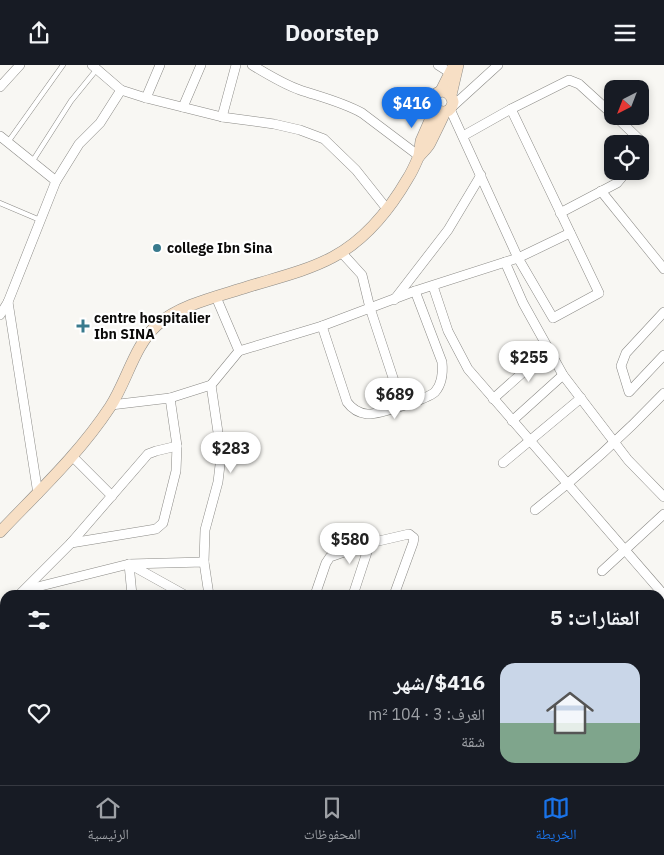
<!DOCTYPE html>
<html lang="ar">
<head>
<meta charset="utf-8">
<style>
	:root { --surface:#171b24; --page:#242831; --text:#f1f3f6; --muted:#9ea1a6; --line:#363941; --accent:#1a73e8 }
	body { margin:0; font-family:"IBM Plex Sans","Noto Naskh Arabic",sans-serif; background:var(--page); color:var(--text); direction:rtl; height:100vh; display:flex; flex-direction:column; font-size:19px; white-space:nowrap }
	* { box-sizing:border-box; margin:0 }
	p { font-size:16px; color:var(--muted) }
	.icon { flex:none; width:28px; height:28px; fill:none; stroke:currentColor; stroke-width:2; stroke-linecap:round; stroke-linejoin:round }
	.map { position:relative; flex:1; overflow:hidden; direction:ltr }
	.details { position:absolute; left:0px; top:525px; width:665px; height:195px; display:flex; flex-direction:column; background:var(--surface); border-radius:15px 15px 0 0; box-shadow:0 2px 8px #0003; direction:rtl }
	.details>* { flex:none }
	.needle { width:32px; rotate:222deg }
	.buttons { position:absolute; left:604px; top:15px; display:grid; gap:10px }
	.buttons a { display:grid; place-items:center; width:45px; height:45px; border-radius:10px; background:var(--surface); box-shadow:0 2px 8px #0003; font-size:25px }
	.price { position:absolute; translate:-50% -42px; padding:0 11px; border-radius:18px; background:#fff; color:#222; font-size:16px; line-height:32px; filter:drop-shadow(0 1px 2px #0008) }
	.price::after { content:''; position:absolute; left:50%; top:30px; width:15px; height:11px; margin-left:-8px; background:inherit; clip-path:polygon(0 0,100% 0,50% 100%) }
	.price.current { background:var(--accent); color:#fff }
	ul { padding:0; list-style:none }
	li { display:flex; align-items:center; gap:15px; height:125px; padding:0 25px }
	li span { display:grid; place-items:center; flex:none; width:140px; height:100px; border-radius:15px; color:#555 }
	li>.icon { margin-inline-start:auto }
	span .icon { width:60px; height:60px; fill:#fffc; stroke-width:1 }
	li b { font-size:21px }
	h2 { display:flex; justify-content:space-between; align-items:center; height:60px; padding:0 25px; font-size:21px }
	header { display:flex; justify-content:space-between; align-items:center; height:65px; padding:0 25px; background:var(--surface); font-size:22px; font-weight:700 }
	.tab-bar { display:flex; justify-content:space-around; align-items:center; height:70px; border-top:1px solid var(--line); background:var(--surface); font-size:14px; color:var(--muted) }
	.tab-bar a { display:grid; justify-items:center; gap:2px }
	.tab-bar .current { color:var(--accent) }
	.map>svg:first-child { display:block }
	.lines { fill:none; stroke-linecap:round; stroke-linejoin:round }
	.lane-casing { stroke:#8b8a86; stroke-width:5.5 }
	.street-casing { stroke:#8b8a86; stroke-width:10 }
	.secondary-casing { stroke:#8b8a86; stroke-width:12 }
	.lane { stroke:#fff; stroke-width:4.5 }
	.street { stroke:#fff; stroke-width:9 }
	.secondary { stroke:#f7dfc5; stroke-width:11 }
	.poi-dot { fill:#397a8d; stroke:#fff; stroke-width:2 }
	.labels { text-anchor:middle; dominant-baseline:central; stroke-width:4.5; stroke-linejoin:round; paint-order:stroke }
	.poi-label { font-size:14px; font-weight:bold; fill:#0c0b0a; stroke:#fff; text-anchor:start }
</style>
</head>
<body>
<header><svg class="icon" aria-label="menu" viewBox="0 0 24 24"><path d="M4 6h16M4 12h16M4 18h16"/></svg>Doorstep<svg class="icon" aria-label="share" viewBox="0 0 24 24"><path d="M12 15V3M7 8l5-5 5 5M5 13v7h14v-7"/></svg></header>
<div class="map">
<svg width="664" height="720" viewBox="0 0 664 720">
	<rect width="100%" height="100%" fill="#f8f7f3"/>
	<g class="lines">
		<defs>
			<g id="lane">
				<path d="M8 77 63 0"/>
				<path d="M32 97 71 36 97 4"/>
				<path d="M0 138 40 155"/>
			</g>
			<g id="street">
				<path d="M92 0 121 25 146 33 222 52 274 59 300 65 324 74 356 105 387 144"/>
				<path d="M252 0C267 9 283 19 300 25 321 32 342 37 362 48L419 91"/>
				<path d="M438 0 449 7"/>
				<path d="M0 22 20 0"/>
				<path d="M146 33 160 0"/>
				<path d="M453 41 498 0"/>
				<path d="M183 42 201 0"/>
				<path d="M450 44 518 193 553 253 599 228 511 44"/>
				<path d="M615 51 641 76 642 81 640 86"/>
				<path d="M222 52 236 0"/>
				<path d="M0 71 56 116"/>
				<path d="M463 71 511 44 569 15 579 19 612 49"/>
				<path d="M601 126 664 204"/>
				<path d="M560 148 617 118 627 106"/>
				<path d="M341 187 362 210 370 243 402 340"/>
				<path d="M505 197 523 238 563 310 628 395 664 432"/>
				<path d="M433 221 448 266 468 304 664 530"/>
				<path d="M216 232 239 286"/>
				<path d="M394 235 448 165 481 110"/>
				<path d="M8 237 38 429"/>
				<path d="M664 247 626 288 621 301 629 327 664 290"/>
				<path d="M0 250 8 237 56 116 79 79 100 58 121 25"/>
				<path d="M322 261 347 337C352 344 359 348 367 349 378 350 427 334 435 327 442 319 443 307 442 297L415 226"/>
				<path d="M170 333 211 320 239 286 322 261 415 226 518 193 570 168"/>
				<path d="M493 334 549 284"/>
				<path d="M512 356 563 310"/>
				<path d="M73 392 112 431"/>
				<path d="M503 398 581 333"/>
				<path d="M535 445C581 409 624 370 664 328"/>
				<path d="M71 478 156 464 163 458 176 406 177 381 170 333 111 340"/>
				<path d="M204 497 205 465 218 417 220 400 219 374 211 320"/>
				<path d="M129 499 132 530"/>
				<path d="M131 500 185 530"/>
				<path d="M602 506 664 449"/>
				<path d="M25 525 129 499 204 497 209 530"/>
				<path d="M19 530 71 478 148 389 156 386 177 381"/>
				<path d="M315 530 326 498 330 492 370 478 409 469 414 473 413 478 394 530"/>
				<path d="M353 530 370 478"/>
				<path d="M0 550 5 545"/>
				<path d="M0 575 5 599"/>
				<path d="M0 691H3L5 706"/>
				<path d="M6 715 7 720"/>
				<path d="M217 715 240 720"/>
				<path d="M94 720 99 715"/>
				<path d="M162 720 166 715"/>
				<path d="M323 720 325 715"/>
				<path d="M446 720 447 715"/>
			</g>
			<g id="secondary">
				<path d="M441 26 454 0"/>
				<path d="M451 30 458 0"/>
				<path d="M419 91 421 76 435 44C426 27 449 18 453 37 451 48 443 49 435 44"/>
				<path d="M0 467C39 426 79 389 110 342 127 316 134 281 157 260 179 240 219 231 247 222 276 213 307 206 333 192 365 175 390 144 408 113 412 107 415 100 418 93 421 88 427 84 430 78 435 68 440 58 445 47"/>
			</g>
		</defs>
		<use href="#lane" class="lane-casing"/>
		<use href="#street" class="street-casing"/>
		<use href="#secondary" class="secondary-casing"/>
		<use href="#lane" class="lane"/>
		<use href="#street" class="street"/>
		<use href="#secondary" class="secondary"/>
	</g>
	<g class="poi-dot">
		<circle cx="157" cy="183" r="5"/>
		<path d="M80.5 253.5h5v5h5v5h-5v5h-5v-5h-5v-5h5z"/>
	</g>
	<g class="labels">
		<g class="poi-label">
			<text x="167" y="183">college Ibn Sina</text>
			<text x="94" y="253">centre hospitalier<tspan x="94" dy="16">Ibn SINA</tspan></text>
		</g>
	</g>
</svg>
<div class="buttons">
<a><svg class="needle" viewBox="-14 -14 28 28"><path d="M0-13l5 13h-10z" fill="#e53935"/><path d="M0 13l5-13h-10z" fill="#9ea1a6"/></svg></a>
<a><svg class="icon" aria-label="locate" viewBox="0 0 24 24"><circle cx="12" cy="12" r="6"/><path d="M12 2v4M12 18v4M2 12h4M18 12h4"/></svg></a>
</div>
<b class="price current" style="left:412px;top:64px">$416</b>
<b class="price" style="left:529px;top:318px">$255</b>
<b class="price" style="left:395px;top:355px">$689</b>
<b class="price" style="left:231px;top:409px">$283</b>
<b class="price" style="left:350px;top:500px">$580</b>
<section class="details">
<h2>العقارات: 5<svg class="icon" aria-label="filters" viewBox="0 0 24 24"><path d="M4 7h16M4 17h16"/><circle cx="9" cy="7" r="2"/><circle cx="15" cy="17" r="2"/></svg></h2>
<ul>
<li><span style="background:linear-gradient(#c9d6e8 60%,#7fa58c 0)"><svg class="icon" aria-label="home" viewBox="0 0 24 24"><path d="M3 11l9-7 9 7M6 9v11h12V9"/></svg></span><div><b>$416/شهر</b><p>الغرف: 3 · 104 m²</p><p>شقة</p></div><svg class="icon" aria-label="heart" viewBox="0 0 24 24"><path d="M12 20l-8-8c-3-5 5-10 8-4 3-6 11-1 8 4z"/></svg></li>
</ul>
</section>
</div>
<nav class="tab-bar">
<a class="current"><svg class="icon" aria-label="map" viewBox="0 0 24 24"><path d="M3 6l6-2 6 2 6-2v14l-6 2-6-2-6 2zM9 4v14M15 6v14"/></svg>الخريطة</a>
<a><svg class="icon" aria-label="saved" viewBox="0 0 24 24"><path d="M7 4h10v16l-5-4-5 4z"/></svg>المحفوظات</a>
<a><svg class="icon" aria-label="home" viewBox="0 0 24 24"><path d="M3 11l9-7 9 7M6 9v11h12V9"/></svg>الرئيسية</a>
</nav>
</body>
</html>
